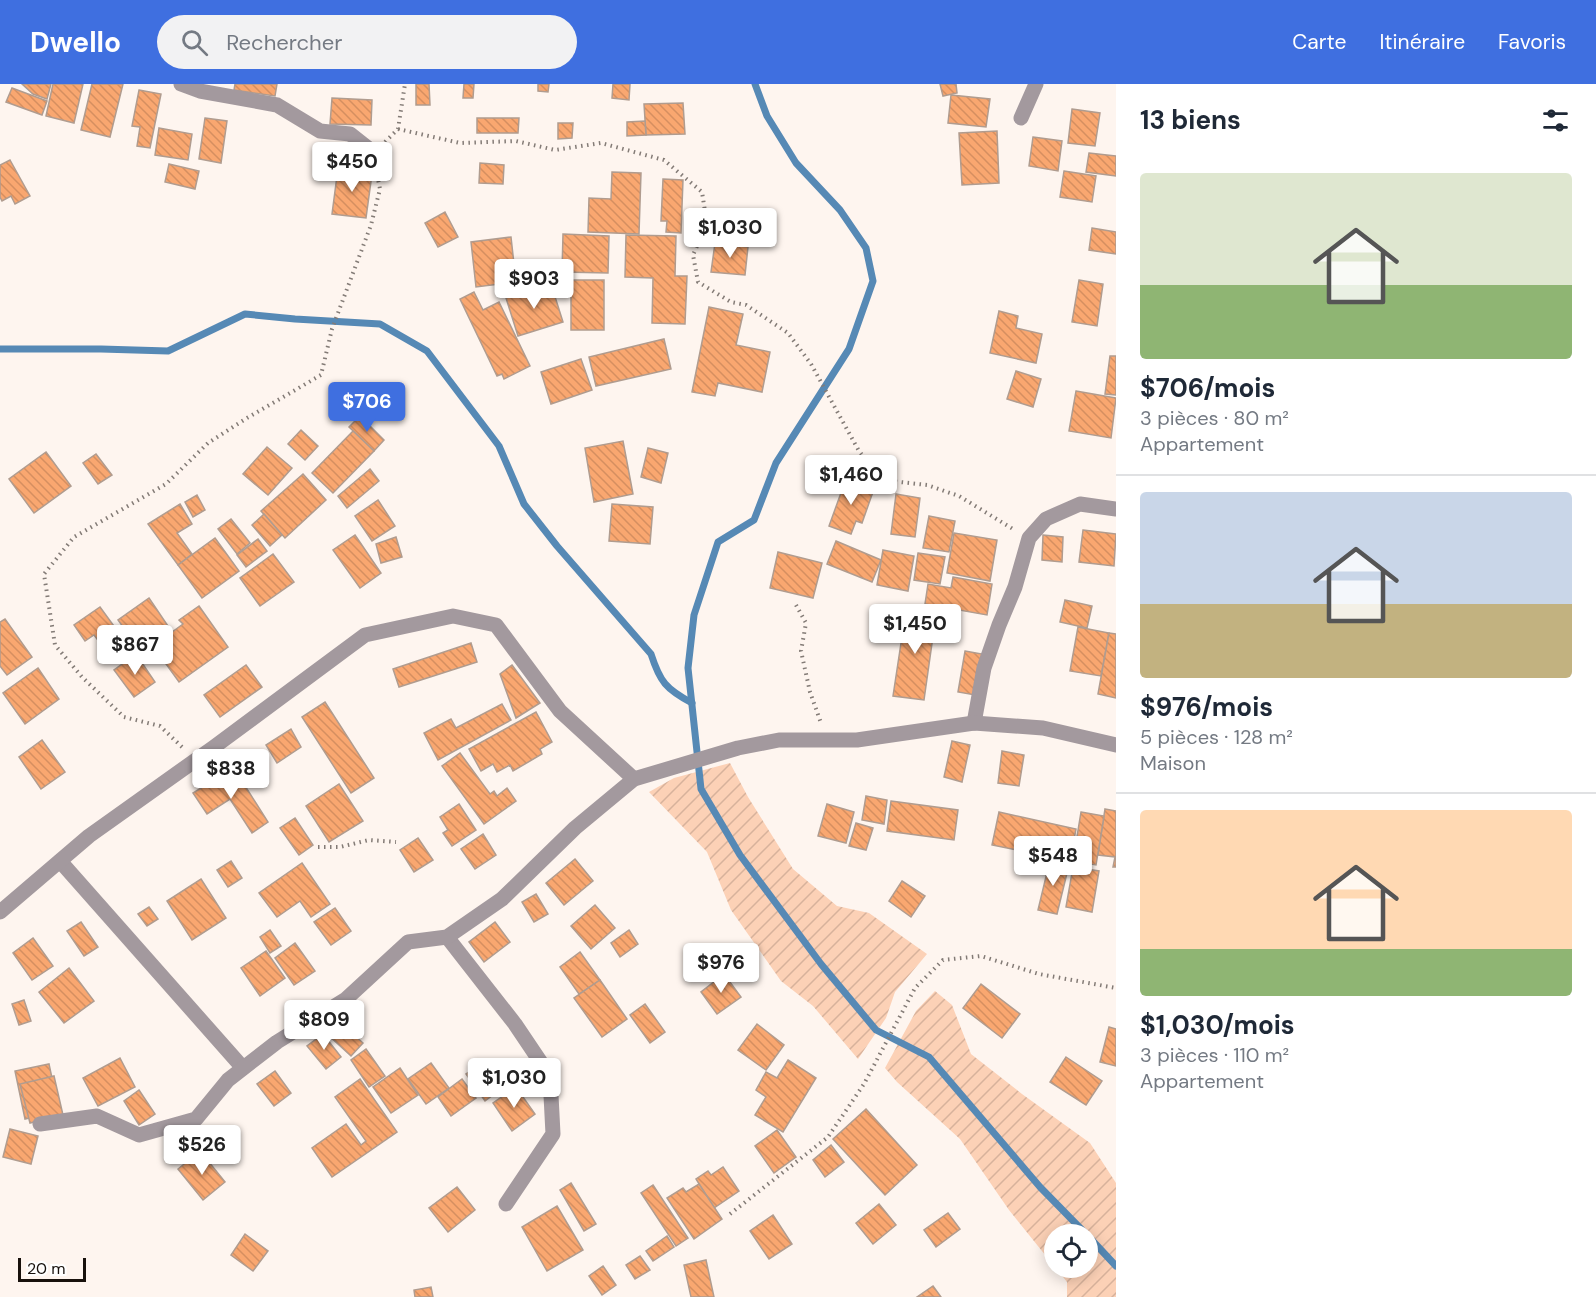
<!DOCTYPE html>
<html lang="fr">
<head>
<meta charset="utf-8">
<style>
	:root { --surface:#fff; --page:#f2f2f3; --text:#1f2937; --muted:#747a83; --line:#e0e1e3; --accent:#3f6fe0 }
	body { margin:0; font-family:"DM Sans",sans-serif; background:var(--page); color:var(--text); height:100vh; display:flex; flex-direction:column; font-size:22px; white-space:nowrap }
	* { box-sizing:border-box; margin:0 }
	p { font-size:20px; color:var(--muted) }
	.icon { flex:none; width:33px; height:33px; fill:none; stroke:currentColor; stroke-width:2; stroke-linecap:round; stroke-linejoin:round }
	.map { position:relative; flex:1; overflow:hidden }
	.details { display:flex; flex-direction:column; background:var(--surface); width:480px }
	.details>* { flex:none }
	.fabs { position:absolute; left:1044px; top:1140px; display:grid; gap:12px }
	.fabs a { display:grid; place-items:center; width:54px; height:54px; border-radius:50%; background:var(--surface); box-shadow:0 3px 15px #0003; font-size:30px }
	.scale { position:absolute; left:18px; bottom:15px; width:68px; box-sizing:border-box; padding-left:6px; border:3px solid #18110c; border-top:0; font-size:16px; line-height:21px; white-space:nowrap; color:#18110c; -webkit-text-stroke:4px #fff; paint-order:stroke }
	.price { position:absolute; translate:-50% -51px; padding:0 14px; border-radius:6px; background:#fff; color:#222; font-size:20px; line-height:39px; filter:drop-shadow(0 2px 3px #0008) }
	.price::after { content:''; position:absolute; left:50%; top:36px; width:18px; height:14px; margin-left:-9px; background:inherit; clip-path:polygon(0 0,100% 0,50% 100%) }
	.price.on { background:var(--accent); color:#fff }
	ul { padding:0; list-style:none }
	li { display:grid; align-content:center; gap:12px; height:318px; padding:0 24px }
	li+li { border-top:2px solid var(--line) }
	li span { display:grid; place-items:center; height:186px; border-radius:6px; color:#555 }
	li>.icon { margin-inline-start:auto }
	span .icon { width:108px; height:108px; fill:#fffc; stroke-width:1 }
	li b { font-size:26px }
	h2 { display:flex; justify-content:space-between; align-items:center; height:72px; padding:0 24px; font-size:26px }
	header { display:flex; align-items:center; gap:36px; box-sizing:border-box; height:84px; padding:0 30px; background:var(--accent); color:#fff }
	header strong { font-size:28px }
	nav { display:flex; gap:33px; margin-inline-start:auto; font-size:21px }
	.search { width:420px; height:54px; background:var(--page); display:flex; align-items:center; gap:15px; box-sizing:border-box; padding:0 21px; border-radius:33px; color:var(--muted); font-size:22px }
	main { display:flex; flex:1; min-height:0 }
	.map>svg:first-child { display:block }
	.garden { fill:url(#garden-furrows) }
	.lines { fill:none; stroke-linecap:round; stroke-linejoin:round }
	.stream { stroke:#5689b5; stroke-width:7 }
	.building { fill:url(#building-back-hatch); stroke:#b09c8f; stroke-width:1.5 }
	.path { stroke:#837b76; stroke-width:4; stroke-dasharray:1.5 4.5; stroke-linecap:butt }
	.minor { stroke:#a3999e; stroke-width:15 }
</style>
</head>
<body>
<header>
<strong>Dwello</strong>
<div class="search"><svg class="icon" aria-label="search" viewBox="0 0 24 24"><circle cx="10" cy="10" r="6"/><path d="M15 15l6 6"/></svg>Rechercher</div>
<nav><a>Carte</a><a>Itinéraire</a><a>Favoris</a></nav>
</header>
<main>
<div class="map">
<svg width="1116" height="1213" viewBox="0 0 1116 1213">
	<defs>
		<pattern id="garden-furrows" width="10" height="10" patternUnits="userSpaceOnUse" patternTransform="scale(1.5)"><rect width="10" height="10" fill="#fcd1b6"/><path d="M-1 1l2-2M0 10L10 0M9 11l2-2" fill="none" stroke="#d7b29b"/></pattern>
		<pattern id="building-back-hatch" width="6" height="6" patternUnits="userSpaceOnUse" patternTransform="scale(1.5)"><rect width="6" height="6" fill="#f9a770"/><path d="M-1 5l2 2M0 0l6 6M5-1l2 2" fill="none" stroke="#d58f60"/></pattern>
	</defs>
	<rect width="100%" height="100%" fill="#fef5ef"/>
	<g class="garden">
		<path d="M730 679 748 713 793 785 837 822 869 829 927 870 895 908 886 934 858 975 813 922 781 897 731 826 707 768 649 708 674 694Z"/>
		<path d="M935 907 952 921 971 970 1022 1010 1090 1059 1116 1099V1213H1067V1198L1056 1184H1088V1150H1054V1182L1009 1126 960 1055 897 998 885 984 916 927Z"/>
	</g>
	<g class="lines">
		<g class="stream">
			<path d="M755 0 767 32 796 79 840 126 866 164 873 197 849 265 776 379 754 436 718 458 694 531 688 584 701 705 740 771 821 880 876 946 929 973 1040 1103 1086 1150"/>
			<path d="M1 265H101L168 267 245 230 295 235 380 240 427 267 499 362 524 420 557 462 651 570C660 598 666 605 692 619"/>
			<path d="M1088 1152 1116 1182"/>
		</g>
	</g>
	<g class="building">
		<path d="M22 0H51L47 15 33 10Z"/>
		<path d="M53 0H83L74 39 46 32Z"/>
		<path d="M92 0H123L110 53 81 46Z"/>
		<path d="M235 0H277L275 12 234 6Z"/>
		<path d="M416 0H429L430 21H416Z"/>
		<path d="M464 0H474L473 14H463Z"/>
		<path d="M538 0H549L548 8 538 7Z"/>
		<path d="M613 0H630L629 16 612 14Z"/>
		<path d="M940 0H956L957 9 943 12Z"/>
		<path d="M12 4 47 17 42 31 6 18Z"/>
		<path d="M139 6 161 10 150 64 137 62 140 43 132 42Z"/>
		<path d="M951 11 990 15 986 43 948 39Z"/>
		<path d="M332 14 372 16 371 41 330 40Z"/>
		<path d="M683 19 685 50 646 51 644 20Z"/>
		<path d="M1072 25 1100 29 1095 62 1068 59Z"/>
		<path d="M205 34 227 37 221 79 199 75Z"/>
		<path d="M477 34H519L518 49H477Z"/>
		<path d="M645 37 646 51 627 52V38Z"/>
		<path d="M558 39H573L572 54 558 55Z"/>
		<path d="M159 44 192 50 188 76 155 71Z"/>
		<path d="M997 47 999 99 962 101 959 49Z"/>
		<path d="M1033 53 1062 57 1058 87 1029 82Z"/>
		<path d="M1089 69 1116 72V92L1086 88Z"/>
		<path d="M10 76 30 112 15 120 11 112 2 117 0 113V81Z"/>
		<path d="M480 79 504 81 503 100 479 99Z"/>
		<path d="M169 80 199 87 195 105 165 98Z"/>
		<path d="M338 84 372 90 366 134 332 130Z"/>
		<path d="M1064 87 1096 92 1092 118 1060 113Z"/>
		<path d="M612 88 641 89 639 150 588 148 589 114 611 115Z"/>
		<path d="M663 95 683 96 681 149 666 148 667 137H661Z"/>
		<path d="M445 128 458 153 438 163 425 139Z"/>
		<path d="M1092 144 1116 148V170L1089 166Z"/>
		<path d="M563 150 609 152 608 189 562 188Z"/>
		<path d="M626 151 676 152 675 192H687L685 240 652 239 653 194 625 193Z"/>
		<path d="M511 153 516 198 476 203 471 158Z"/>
		<path d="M715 159 748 163 745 191 711 188Z"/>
		<rect x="571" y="196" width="33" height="50"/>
		<path d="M1079 196 1103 200 1097 242 1072 238Z"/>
		<path d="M551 200 563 238 518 252 506 214Z"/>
		<path d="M474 208 483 226 499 218 530 282 504 295 502 290 497 292 460 215Z"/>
		<path d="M709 223 743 230 736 261 770 268 762 308 718 299 715 312 692 308Z"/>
		<path d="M999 227 1018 232 1016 244 1042 250 1036 279 990 269Z"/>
		<path d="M664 255 671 285 596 302 589 273Z"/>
		<path d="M1110 272H1116V311L1105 310Z"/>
		<path d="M581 275 592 306 551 320 541 288Z"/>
		<path d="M1016 287 1041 295 1033 323 1007 315Z"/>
		<path d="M1076 307 1116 314 1111 354 1069 347Z"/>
		<path d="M360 332 384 356 374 367 349 343Z"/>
		<path d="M301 346 318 362 305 376 288 360Z"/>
		<path d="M353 347 374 367 333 409 312 389Z"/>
		<path d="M623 357 633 410 594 418 585 364Z"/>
		<path d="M267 363 292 384 268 411 243 390Z"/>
		<path d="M648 364 668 369 661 399 641 393Z"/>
		<path d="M46 368 71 402 34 429 9 395Z"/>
		<path d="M96 370 112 391 98 400 83 379Z"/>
		<path d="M370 385 379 397 347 424 338 412Z"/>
		<path d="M303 390 326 416 285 454 261 427Z"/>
		<path d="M846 395 874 405 862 439 856 437 851 450 829 442Z"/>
		<path d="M896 410 920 414 915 453 891 450Z"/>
		<path d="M197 411 205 426 193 433 185 418Z"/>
		<path d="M378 416 395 442 372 457 355 432Z"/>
		<path d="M180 420 192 440 177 449 192 470 178 481 148 440Z"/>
		<path d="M612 420 653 423 650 460 609 457Z"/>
		<path d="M264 430 282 451 270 462 252 441Z"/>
		<path d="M929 432 955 437 949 468 923 464Z"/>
		<path d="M231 435 250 459 237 470 218 445Z"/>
		<path d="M1083 446 1116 450 1114 482 1079 478Z"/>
		<path d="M954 449 997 456 990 497 947 489Z"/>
		<path d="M355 451 381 489 360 504 333 466Z"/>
		<path d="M1043 451 1063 453 1062 478 1042 476Z"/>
		<path d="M396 453 402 473 381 479 376 460Z"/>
		<path d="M215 454 239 487 202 514 178 481Z"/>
		<path d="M258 455 267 467 246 483 237 471Z"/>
		<path d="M836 457 881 476 872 498 827 480Z"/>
		<path d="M883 466 914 472 908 507 877 501Z"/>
		<path d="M778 468 822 479 813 514 770 504Z"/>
		<path d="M918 469 945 473 940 500 914 496Z"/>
		<path d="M273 470 294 498 260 522 240 494Z"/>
		<path d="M953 493 992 500 987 531 925 520 928 500 951 504Z"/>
		<path d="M149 514 168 542 138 564 118 536Z"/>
		<path d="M1065 516 1092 522 1087 544 1060 538Z"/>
		<path d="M199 522 228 563 179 598 153 562 183 540 179 536Z"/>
		<path d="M100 523 130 564 113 576 94 551 85 557 74 541Z"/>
		<path d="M906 526 936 531 924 616 893 612Z"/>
		<path d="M5 535 32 573 7 591 0 582V538Z"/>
		<path d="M1078 543 1109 549 1101 592 1070 587Z"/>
		<path d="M1109 549 1116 550V614L1098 610Z"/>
		<path d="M471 559 477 578 399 603 393 585Z"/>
		<path d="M965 567 982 570 975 611 958 608Z"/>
		<path d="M136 570 155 598 134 613 114 586Z"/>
		<path d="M246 581 262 603 220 633 204 611Z"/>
		<path d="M512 581 540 619 516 634 500 590Z"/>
		<path d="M38 584 59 615 25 640 3 609Z"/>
		<path d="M325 618 374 694 351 709 302 633Z"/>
		<path d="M502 620 511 636 438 676 424 649 451 635 456 644Z"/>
		<path d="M536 628 552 658 540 665 542 670 513 687 510 681 497 688 493 680 481 687 469 665Z"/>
		<path d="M291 645 301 663 277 679 266 661Z"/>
		<path d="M42 656 65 688 41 705 19 673Z"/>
		<path d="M952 657 970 661 962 698 944 693Z"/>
		<path d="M1002 667 1024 671 1019 702 998 699Z"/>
		<path d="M460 669 490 710 494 707 497 712 507 704 516 717 484 740 442 682Z"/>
		<path d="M228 687 236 701 242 697 268 738 252 749 230 715 207 730 193 709Z"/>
		<path d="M339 700 363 737 329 758 306 722Z"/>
		<path d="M866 712 887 716 884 740 862 736Z"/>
		<path d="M891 717 958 726 954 756 887 747Z"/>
		<path d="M459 720 476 746 452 762 443 749 448 746 440 733Z"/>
		<path d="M827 720 854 728 846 759 818 752Z"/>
		<path d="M1105 725 1116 727V783H1113L1115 773 1098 771Z"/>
		<path d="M999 728 1076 745 1070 777 992 761Z"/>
		<path d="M1081 728 1104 732 1096 781 1073 777Z"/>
		<path d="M295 734 313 761 299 771 280 744Z"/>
		<path d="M856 739 873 744 866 766 849 762Z"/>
		<path d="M483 750 496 771 475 785 461 765Z"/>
		<path d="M418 754 433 776 414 788 400 766Z"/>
		<path d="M575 775 593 797 564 821 546 799Z"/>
		<path d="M1050 776 1069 781 1057 830 1038 826Z"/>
		<path d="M231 777 242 794 228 803 217 786Z"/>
		<path d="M302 779 330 820 311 833 300 817 277 833 259 809Z"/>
		<path d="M1073 783 1099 787 1092 828 1066 823Z"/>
		<path d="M201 795 226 834 192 856 167 817Z"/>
		<path d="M902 797 925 812 911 833 889 817Z"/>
		<path d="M536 810 548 830 534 838 522 818Z"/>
		<path d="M595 821 615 844 591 865 571 842Z"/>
		<path d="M149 823 158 835 147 842 138 830Z"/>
		<path d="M335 824 351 847 331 861 314 838Z"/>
		<path d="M81 838 98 863 84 872 67 847Z"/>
		<path d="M495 838 510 858 484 878 469 858Z"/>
		<path d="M270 846 281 862 270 869 260 853Z"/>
		<path d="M629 846 638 860 620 873 611 859Z"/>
		<path d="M33 854 53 882 32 896 13 869Z"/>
		<path d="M295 859 315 887 294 901 275 874Z"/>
		<path d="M266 867 285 894 260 912 241 884Z"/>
		<path d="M580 868 600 896 579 910 560 883Z"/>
		<path d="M69 884 94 917 64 939 39 908Z"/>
		<path d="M724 890 741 913 717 930 701 908Z"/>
		<path d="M600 896 627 935 602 953 574 914Z"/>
		<path d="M981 900 1020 930 1002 954 963 924Z"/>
		<path d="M24 916 31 937 19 941 12 920Z"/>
		<path d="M645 920 665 948 650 959 630 931Z"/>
		<path d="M339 937 363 959 351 972 327 950Z"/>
		<path d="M757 940 784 961 766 986 738 966Z"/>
		<path d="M1109 943 1116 945V982L1100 978Z"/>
		<path d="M323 950 341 973 326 985 307 962Z"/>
		<path d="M366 965 385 992 369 1003 351 976Z"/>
		<path d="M1066 973 1102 997 1086 1021 1050 998Z"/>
		<path d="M120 974 135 1003 98 1022 83 994Z"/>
		<path d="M487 976 505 1002 485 1017 466 990Z"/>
		<path d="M788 976 816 994 783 1048 755 1031 766 1013 756 1006 766 988 777 994Z"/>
		<path d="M431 979 449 1004 426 1020 408 995Z"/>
		<path d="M49 980 59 1027 25 1035 15 987Z"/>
		<path d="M400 984 418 1011 391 1029 373 1003Z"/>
		<path d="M275 987 291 1009 274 1022 257 1000Z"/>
		<path d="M54 992 63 1031 30 1039 20 1000Z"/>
		<path d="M360 995 397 1048 332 1093 312 1064 346 1040 361 1061 366 1057 335 1013Z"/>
		<path d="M462 995 476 1014 451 1032 438 1013Z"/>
		<path d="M516 1003 535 1030 512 1047 493 1019Z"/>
		<path d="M139 1006 155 1030 139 1041 124 1017Z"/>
		<path d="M866 1025 917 1081 885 1111 833 1055Z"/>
		<path d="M10 1045 38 1052 31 1080 3 1073Z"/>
		<path d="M777 1046 796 1073 774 1089 755 1062Z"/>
		<path d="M831 1061 844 1078 825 1093 813 1076Z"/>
		<path d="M200 1067 225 1098 203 1116 178 1085Z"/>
		<path d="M723 1083 739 1107 714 1124 696 1095 708 1087 711 1091Z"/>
		<path d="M571 1099 596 1140 584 1147 560 1106Z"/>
		<path d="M699 1100 722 1135 694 1155 667 1114 683 1104 686 1108Z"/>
		<path d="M653 1101 688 1154 676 1162 641 1109Z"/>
		<path d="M457 1103 475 1126 448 1148 429 1124Z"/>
		<path d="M879 1120 896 1141 873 1160 856 1139Z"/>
		<path d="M557 1122 583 1166 547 1187 522 1143Z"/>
		<path d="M948 1129 960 1145 936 1163 924 1146Z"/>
		<path d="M773 1131 792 1160 769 1175 750 1147Z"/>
		<path d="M245 1150 268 1167 253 1187 231 1171Z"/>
		<path d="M667 1152 674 1163 653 1177 646 1167Z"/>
		<path d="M640 1172 650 1186 635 1195 626 1181Z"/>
		<path d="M706 1176 714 1213H691L684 1181Z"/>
		<path d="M603 1182 616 1201 602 1211 589 1192Z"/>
		<path d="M933 1202 941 1213H917Z"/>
		<path d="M431 1203 433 1213H415L414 1206Z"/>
	</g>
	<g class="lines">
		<g class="path">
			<path d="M398 45 460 59 516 57 555 66 601 59 664 76 702 108 707 140 693 171 698 198 731 218 746 221 788 249 811 280 859 367 882 396 927 401 959 412 1013 445"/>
			<path d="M385 58 398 45 405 0"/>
			<path d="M796 521 806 539 801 567 810 608 821 639"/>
			<path d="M182 663 160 642 124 633 82 593 55 561 44 490 74 453 166 400 208 359 247 334 321 291 332 245 371 141 380 105 376 85"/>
			<path d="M318 763H340L369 756 396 758"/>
			<path d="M730 1130 828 1053 864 1000 915 904 943 876 981 872 1039 890 1116 904"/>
		</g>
		<g class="minor">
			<path d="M181 0 200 7 277 21 320 47 350 50 374 69"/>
			<path d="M1021 34 1036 0"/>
			<path d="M974 639 984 584 999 541 1015 503 1029 454 1046 435 1080 420 1116 425"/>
			<path d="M60 777 243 984"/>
			<path d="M0 828 89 752 214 663 365 551 453 532 496 541 560 627 634 695"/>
			<path d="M447 853 515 940 550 992 553 1050 506 1120"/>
			<path d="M40 1040 97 1032 139 1051 196 1035 228 996 277 958 346 915 408 858 447 853 502 815 575 744 634 695 738 664 779 656H857L974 639 1043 644 1116 661"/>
		</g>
	</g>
</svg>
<div class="fabs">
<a><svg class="icon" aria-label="locate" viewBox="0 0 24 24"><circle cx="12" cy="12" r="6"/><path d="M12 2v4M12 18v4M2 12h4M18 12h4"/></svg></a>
</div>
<div class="scale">20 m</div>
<b class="price" style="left:352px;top:109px">$450</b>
<b class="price" style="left:730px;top:175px">$1,030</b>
<b class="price" style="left:534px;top:226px">$903</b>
<b class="price on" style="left:367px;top:349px">$706</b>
<b class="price" style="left:851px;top:422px">$1,460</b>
<b class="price" style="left:915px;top:571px">$1,450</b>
<b class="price" style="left:135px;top:592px">$867</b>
<b class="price" style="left:231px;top:716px">$838</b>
<b class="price" style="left:1053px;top:803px">$548</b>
<b class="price" style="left:721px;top:910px">$976</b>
<b class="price" style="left:324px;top:967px">$809</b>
<b class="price" style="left:514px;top:1025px">$1,030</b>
<b class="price" style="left:202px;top:1092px">$526</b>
</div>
<section class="details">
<h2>13 biens<svg class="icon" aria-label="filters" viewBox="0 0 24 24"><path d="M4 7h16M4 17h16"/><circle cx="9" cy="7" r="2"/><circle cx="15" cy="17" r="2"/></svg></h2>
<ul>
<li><span style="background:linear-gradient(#dfe7d0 60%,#8fb573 0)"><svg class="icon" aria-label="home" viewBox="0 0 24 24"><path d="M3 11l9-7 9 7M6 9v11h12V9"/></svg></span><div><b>$706/mois</b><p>3 pièces · 80 m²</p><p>Appartement</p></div></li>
<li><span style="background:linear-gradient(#c9d6e8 60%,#c2b280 0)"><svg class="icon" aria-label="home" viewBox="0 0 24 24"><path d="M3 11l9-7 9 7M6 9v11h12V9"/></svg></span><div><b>$976/mois</b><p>5 pièces · 128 m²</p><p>Maison</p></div></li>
<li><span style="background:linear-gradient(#ffd9b3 75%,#8fb573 0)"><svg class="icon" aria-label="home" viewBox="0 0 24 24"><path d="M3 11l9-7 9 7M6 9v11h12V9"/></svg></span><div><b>$1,030/mois</b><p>3 pièces · 110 m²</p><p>Appartement</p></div></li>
</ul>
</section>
</main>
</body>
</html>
